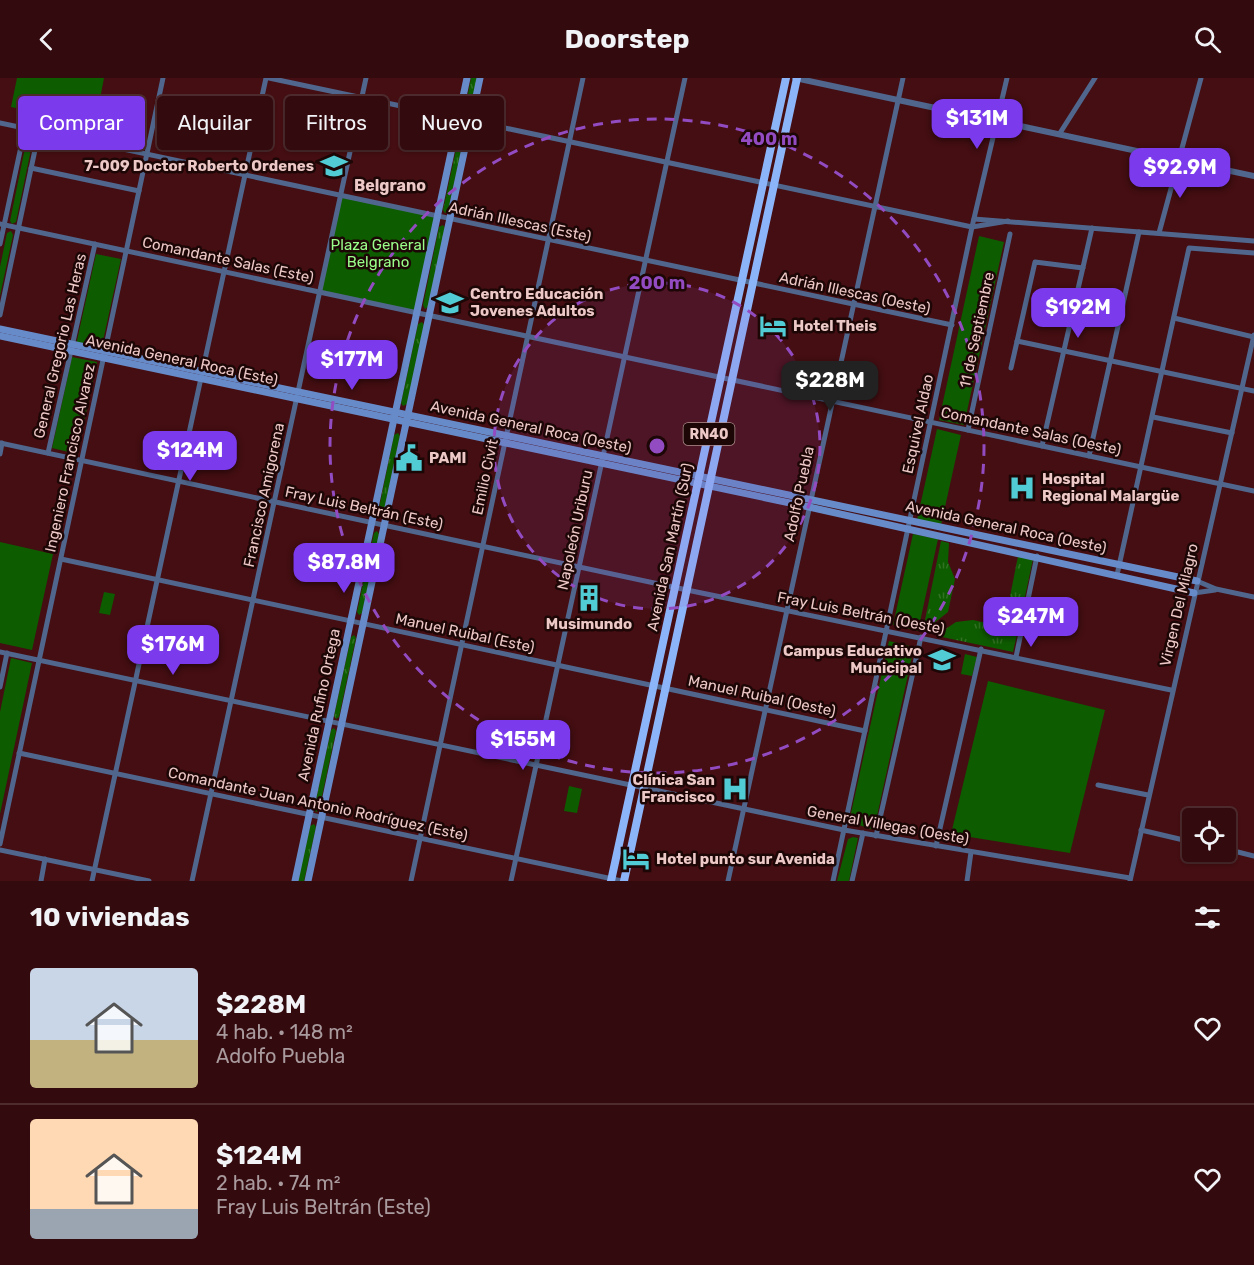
<!DOCTYPE html>
<html lang="es">
<head>
<meta charset="utf-8">
<style>
	:root { --surface:#330a0e; --page:#3e181c; --text:#f1f3f6; --muted:#a99a9e; --line:#4e2b2e; --accent:#7c3aed }
	body { margin:0; font-family:Rubik,sans-serif; background:var(--page); color:var(--text); height:100vh; display:flex; flex-direction:column; font-size:22px; white-space:nowrap }
	* { box-sizing:border-box; margin:0 }
	p { font-size:20px; color:var(--muted) }
	.icon { flex:none; width:33px; height:33px; fill:none; stroke:currentColor; stroke-width:2; stroke-linecap:round; stroke-linejoin:round }
	.map { position:relative; height:803px; overflow:hidden }
	.side { display:flex; flex-direction:column; background:var(--surface); flex:1 }
	.side>* { flex:none }
	.banner { position:absolute; left:18px; top:18px; width:600px; height:54px; display:flex; gap:12px }
	.controls { position:absolute; left:1182px; top:730px; display:grid; gap:12px }
	.controls a { display:grid; place-items:center; width:54px; height:54px; border-radius:6px; background:var(--surface); box-shadow:0 2px 4px #0004,0 0 0 2px var(--line); font-size:30px }
	.price { position:absolute; translate:-50% -51px; padding:0 14px; border-radius:12px; background:var(--accent); color:#fff; font-size:20px; line-height:39px; filter:drop-shadow(0 2px 3px #0008) }
	.price::after { content:''; position:absolute; left:50%; top:36px; width:18px; height:14px; margin-left:-9px; background:inherit; clip-path:polygon(0 0,100% 0,50% 100%) }
	.price.selected { background:#222; color:#fff }
	ul { padding:0; list-style:none }
	li { display:flex; align-items:center; gap:18px; height:150px; padding:0 30px }
	li+li { border-top:2px solid var(--line) }
	li span { display:grid; place-items:center; flex:none; width:168px; height:120px; border-radius:6px; color:#555 }
	li>.icon { margin-inline-start:auto }
	span .icon { width:72px; height:72px; fill:#fffc; stroke-width:1 }
	li b { font-size:26px }
	h2 { display:flex; justify-content:space-between; align-items:center; height:72px; padding:0 30px; font-size:26px }
	.tag { padding:0 21px; border-radius:6px; background:var(--surface); box-shadow:0 2px 4px #0004,0 0 0 2px var(--line); font-size:21px; line-height:54px }
	.tag.selected { background:var(--accent); color:#fff }
	header { display:flex; justify-content:space-between; align-items:center; height:78px; padding:0 30px; background:var(--surface); font-size:27px; font-weight:700 }
	.map>svg:first-child { display:block }
	.grass { fill:url(#grass-tufts) }
	.park { fill:#0e5c00 }
	.lines { fill:none; stroke-linecap:round; stroke-linejoin:round }
	.minor { stroke:#50668c; stroke-width:5 }
	.tertiary { stroke:#50668c; stroke-width:6 }
	.secondary { stroke:#678ac8; stroke-width:7 }
	.trunk { stroke:#8cb4f8; stroke-width:8 }
	.ring { fill:none; stroke:#924bc0; stroke-width:3; stroke-dasharray:10 8 }
	.labels { text-anchor:middle; dominant-baseline:central; stroke-width:5; stroke-linejoin:round; paint-order:stroke }
	.shield { fill:#1c0606; stroke:#ae8e8c; stroke-width:1.5 }
	.shield-label { font-size:14px; font-weight:bold; fill:#ecc8c6 }
	.poi-label { font-size:15px; font-weight:bold; fill:#ecc8c6; stroke:#1c0606; text-anchor:start }
	.street-label { font-size:15px; fill:#ecc8c6; stroke:#1c0606 }
	.park-label { font-size:15px; fill:#99fd89; stroke:#1c0606 }
	.neighbourhood-label { font-size:16px; font-weight:bold; fill:#ecc8c6; stroke:#1c0606 }
	.centre { fill:#924bc0; stroke:#1c0606; stroke-width:3 }
	.ring-label { font-size:18px; text-anchor:middle; font-weight:bold; fill:#924bc0; stroke:#1c0606; stroke-width:5; stroke-linejoin:round; paint-order:stroke }
</style>
</head>
<body>
<header><svg class="icon" aria-label="back" viewBox="0 0 24 24"><path d="M15 5l-7 7 7 7"/></svg>Doorstep<svg class="icon" aria-label="search" viewBox="0 0 24 24"><circle cx="10" cy="10" r="6"/><path d="M15 15l6 6"/></svg></header>
<div class="map">
<svg width="1254" height="803" viewBox="0 0 1254 803">
	<defs>
		<pattern id="grass-tufts" width="24" height="20" patternUnits="userSpaceOnUse" patternTransform="scale(1.5)"><rect width="24" height="20" fill="#0e5c00"/><path d="M3 7l-1-3M5 7V3M7 7l1-3M15 17l-1-3M17 17v-4M19 17l1-3" fill="none" stroke="#317224"/></pattern>
	</defs>
	<rect width="100%" height="100%" fill="#440e12"/>
	<g class="grass">
		<path d="M471 0H477L470 32 467 34 465 31Z"/>
		<path d="M463 51 465 55 448 133 445 135 443 132 460 53Z"/>
		<path d="M443 147 445 150 428 229 425 231 423 227 439 149Z"/>
		<path d="M422 244 424 247 407 326 403 328 401 325 418 246Z"/>
		<path d="M398 355 400 358 383 437 380 439 378 435 394 357Z"/>
		<path d="M377 453 379 456 362 535 359 537 357 534 374 455Z"/>
		<path d="M941 463 949 465 948 484 955 501 948 534 933 546 930 554 923 552Z"/>
		<path d="M1018 478 1033 481 1020 542 1006 539Z"/>
		<path d="M973 542 1018 552 1013 574 942 559 944 552 956 544Z"/>
		<path d="M354 557 356 560 339 639 336 641 334 638 351 559Z"/>
		<path d="M334 650 336 653 319 732 316 734 314 731 331 652Z"/>
		<path d="M314 746 316 749 304 803H298L310 748Z"/>
	</g>
	<g class="park">
		<path d="M17 0H104L95 47 11 29Z"/>
		<path d="M31 58 33 62 16 144 12 146 10 143 27 60Z"/>
		<path d="M341 118 437 138 416 234 320 214Z"/>
		<path d="M11 153 13 157 0 218V189L7 155Z"/>
		<path d="M979 158 1004 164 964 347 939 342Z"/>
		<path d="M96 176 121 181 101 272 76 267Z"/>
		<path d="M72 279 97 284 77 376 52 370Z"/>
		<path d="M937 351 961 357 941 447 917 442Z"/>
		<path d="M913 456 938 461 918 553 893 547Z"/>
		<path d="M0 464 53 476 32 572 0 565Z"/>
		<path d="M104 514 115 516 110 537 99 535Z"/>
		<path d="M889 563 914 569 874 752 853 745 851 735Z"/>
		<path d="M965 576 977 579 972 598 961 596Z"/>
		<path d="M11 580 32 585 0 736V634Z"/>
		<path d="M988 603 1105 632 1070 775 951 756Z"/>
		<path d="M569 708 582 711 577 735 564 733Z"/>
		<path d="M853 759 858 760 849 803H837L848 761Z"/>
	</g>
	<g class="lines">
		<g class="minor">
			<path d="M269 0 972 149 1008 143"/>
			<path d="M0 45 952 247"/>
			<path d="M1060 55 1095 0"/>
			<path d="M31 90 139 113"/>
			<path d="M974 141 1254 163"/>
			<path d="M0 146 1254 413"/>
			<path d="M1159 155 1201 0"/>
			<path d="M0 166 25 50"/>
			<path d="M0 237 39 53"/>
			<path d="M1174 240 1254 259"/>
			<path d="M1017 263 1254 313"/>
			<path d="M1011 290 1035 184 1083 190"/>
			<path d="M1153 339 1232 355"/>
			<path d="M968 352 1010 156"/>
			<path d="M0 365 687 512 1171 612"/>
			<path d="M1042 368 1092 150"/>
			<path d="M48 375 95 166"/>
			<path d="M0 376 2 365"/>
			<path d="M1089 378 1139 154"/>
			<path d="M61 481 865 653"/>
			<path d="M1117 497 1189 170 1254 175"/>
			<path d="M1197 503 1216 511 1254 519"/>
			<path d="M1194 515 1215 512"/>
			<path d="M0 574 844 752 1130 800"/>
			<path d="M1016 579 1037 478"/>
			<path d="M0 609 7 575"/>
			<path d="M19 675 622 803"/>
			<path d="M1098 707 1148 717"/>
			<path d="M1141 752 1192 764"/>
			<path d="M876 758 921 559"/>
			<path d="M0 766 163 0"/>
			<path d="M936 768 981 571"/>
			<path d="M1226 771 1254 778"/>
			<path d="M0 772 149 803"/>
			<path d="M41 803 45 781"/>
			<path d="M92 803 266 0"/>
			<path d="M192 803 366 0"/>
			<path d="M411 803 583 0"/>
			<path d="M511 803 685 0"/>
			<path d="M728 803 903 0"/>
			<path d="M833 803 972 149 1007 0"/>
			<path d="M852 803 863 755"/>
			<path d="M967 803 971 774"/>
			<path d="M1130 803 1254 257"/>
		</g>
		<path class="tertiary" d="M795 0 1254 98"/>
		<g class="secondary">
			<path d="M0 251 1197 503"/>
			<path d="M0 258 809 429 1194 515"/>
			<path d="M295 803 467 0"/>
			<path d="M308 803 480 0"/>
		</g>
		<g class="trunk">
			<path d="M611 803 786 0"/>
			<path d="M624 803 797 0"/>
		</g>
	</g>
	<circle cx="657" cy="368" r="163" fill="#924bc0" fill-opacity=".12"/>
	<g class="ring">
		<circle cx="657" cy="368" r="163"/>
		<circle cx="657" cy="368" r="327"/>
	</g>
	<defs>
		<symbol id="school-bare" viewBox="-9 -9 18 18"><path d="M0-5L7-2L0 1L-7-2ZM-4 1L0 2.5L4 1V4Q0 6-4 4Z" fill="#51ccd4" stroke="#1c0606" stroke-width="2.5" paint-order="stroke"/></symbol>
		<symbol id="university-bare" viewBox="-9 -9 18 18"><path d="M0-5L7-2L0 1L-7-2ZM-4 1L0 2.5L4 1V4Q0 6-4 4Z" fill="#51ccd4" stroke="#1c0606" stroke-width="2.5" paint-order="stroke"/></symbol>
		<symbol id="hotel-bare" viewBox="-9 -9 18 18"><path d="M-6-4.5h1.5V1H6V5H4.5V3h-9V5H-6ZM-4 0a1.8 1.8 0 1 1 3.6 0ZM.5 0V-2.5h3Q6-2.5 6 0Z" fill="#51ccd4" stroke="#1c0606" stroke-width="2.5" paint-order="stroke"/></symbol>
		<symbol id="civic-bare" viewBox="-9 -9 18 18"><path d="M-.6-6.5H3V-4.5H.6V-3L4-1V1h2V6H-6V1h2V-1L-.6-3ZM-1.2 2.5V6h2.4V2.5Z" fill="#51ccd4" stroke="#1c0606" stroke-width="2.5" paint-order="stroke"/></symbol>
		<symbol id="hospital-bare" viewBox="-9 -9 18 18"><path d="M-5-5h3v3.5h4V-5h3V5h-3V1.5h-4V5h-3Z" fill="#51ccd4" stroke="#1c0606" stroke-width="2.5" paint-order="stroke"/></symbol>
		<symbol id="building-bare" viewBox="-9 -9 18 18"><path d="M-4-6H4V6H1V3H-1V6H-4ZM-2.5-4.3h1.7v1.8h-1.7ZM.8-4.3h1.7v1.8H.8ZM-2.5-1h1.7V.8h-1.7ZM.8-1h1.7V.8H.8Z" fill="#51ccd4" stroke="#1c0606" stroke-width="2.5" paint-order="stroke"/></symbol>
	</defs>
	<g fill-rule="evenodd">
		<use href="#school-bare" x="315" y="69" width="38" height="38"/>
		<use href="#university-bare" x="431" y="206" width="38" height="38"/>
		<use href="#hotel-bare" x="754" y="229" width="38" height="38"/>
		<use href="#civic-bare" x="390" y="361" width="38" height="38"/>
		<use href="#hospital-bare" x="1003" y="391" width="38" height="38"/>
		<use href="#building-bare" x="570" y="501" width="38" height="38"/>
		<use href="#university-bare" x="923" y="563" width="38" height="38"/>
		<use href="#hospital-bare" x="716" y="692" width="38" height="38"/>
		<use href="#hotel-bare" x="617" y="762" width="38" height="38"/>
	</g>
	<g class="labels">
		<rect class="shield" x="683.5" y="345" width="51" height="22" rx="4.5"/>
		<g class="shield-label">
			<text x="709" y="356">RN40</text>
		</g>
		<g class="poi-label">
			<text x="314" y="88" text-anchor="end">7-009 Doctor Roberto Ordenes</text>
			<text x="470" y="216">Centro Educación<tspan x="470" dy="17">Jovenes Adultos</tspan></text>
			<text x="793" y="248">Hotel Theis</text>
			<text x="429" y="380">PAMI</text>
			<text x="1042" y="401">Hospital<tspan x="1042" dy="17">Regional Malargüe</tspan></text>
			<text x="589" y="546" text-anchor="middle">Musimundo</text>
			<text x="922" y="573" text-anchor="end">Campus Educativo<tspan x="922" dy="17">Municipal</tspan></text>
			<text x="715" y="702" text-anchor="end">Clínica San<tspan x="715" dy="17">Francisco</tspan></text>
			<text x="656" y="781">Hotel punto sur Avenida</text>
		</g>
		<g class="street-label">
			<text transform="translate(520 144) rotate(12)">Adrián Illescas (Este)</text>
			<text transform="translate(228 182) rotate(12)">Comandante Salas (Este)</text>
			<text transform="translate(855 215) rotate(12)">Adrián Illescas (Oeste)</text>
			<text transform="translate(977 252) rotate(-78)">11 de Septiembre</text>
			<text transform="translate(60 268) rotate(-77)">General Gregorio Las Heras</text>
			<text transform="translate(182 282) rotate(12)">Avenida General Roca (Este)</text>
			<text transform="translate(918 346) rotate(-78)">Esquivel Aldao</text>
			<text transform="translate(531 349) rotate(12)">Avenida General Roca (Oeste)</text>
			<text transform="translate(1031 353) rotate(12)">Comandante Salas (Oeste)</text>
			<text transform="translate(70 380) rotate(-78)">Ingeniero Francisco Alvarez</text>
			<text transform="translate(485 399) rotate(-78)">Emilio Civit</text>
			<text transform="translate(799 416) rotate(-78)">Adolfo Puebla</text>
			<text transform="translate(264 417) rotate(-78)">Francisco Amigorena</text>
			<text transform="translate(364 430) rotate(12)">Fray Luis Beltrán (Este)</text>
			<text transform="translate(1006 449) rotate(12)">Avenida General Roca (Oeste)</text>
			<text transform="translate(575 452) rotate(-78)">Napoleón Uriburu</text>
			<text transform="translate(670 469) rotate(-78)">Avenida San Martín (Sur)</text>
			<text transform="translate(1179 527) rotate(-77)">Virgen Del Milagro</text>
			<text transform="translate(861 535) rotate(11)">Fray Luis Beltrán (Oeste)</text>
			<text transform="translate(465 555) rotate(12)">Manuel Ruibal (Este)</text>
			<text transform="translate(762 618) rotate(12)">Manuel Ruibal (Oeste)</text>
			<text transform="translate(319 627) rotate(-78)">Avenida Rufino Ortega</text>
			<text transform="translate(318 726) rotate(12)">Comandante Juan Antonio Rodríguez (Este)</text>
			<text transform="translate(888 747) rotate(10)">General Villegas (Oeste)</text>
		</g>
		<g class="park-label">
			<text x="378" y="167">Plaza General<tspan x="378" dy="17">Belgrano</tspan></text>
		</g>
		<g class="neighbourhood-label">
			<text x="390" y="107">Belgrano</text>
		</g>
	</g>
	<circle cx="657" cy="368" r="9" class="centre"/>
	<g class="ring-label">
		<text x="769" y="67">400 m</text>
		<text x="657" y="211">200 m</text>
	</g>
</svg>
<div class="controls">
<a><svg class="icon" aria-label="locate" viewBox="0 0 24 24"><circle cx="12" cy="12" r="6"/><path d="M12 2v4M12 18v4M2 12h4M18 12h4"/></svg></a>
</div>
<b class="price" style="left:977px;top:72px">$131M</b>
<b class="price" style="left:1180px;top:121px">$92.9M</b>
<b class="price" style="left:1078px;top:261px">$192M</b>
<b class="price" style="left:352px;top:313px">$177M</b>
<b class="price selected" style="left:830px;top:334px">$228M</b>
<b class="price" style="left:190px;top:404px">$124M</b>
<b class="price" style="left:344px;top:516px">$87.8M</b>
<b class="price" style="left:1031px;top:570px">$247M</b>
<b class="price" style="left:173px;top:598px">$176M</b>
<b class="price" style="left:523px;top:693px">$155M</b>
<div class="banner">
<a class="tag selected">Comprar</a>
<a class="tag">Alquilar</a>
<a class="tag">Filtros</a>
<a class="tag">Nuevo</a>
</div>
</div>
<section class="side">
<h2>10 viviendas<svg class="icon" aria-label="filters" viewBox="0 0 24 24"><path d="M4 7h16M4 17h16"/><circle cx="9" cy="7" r="2"/><circle cx="15" cy="17" r="2"/></svg></h2>
<ul>
<li><span style="background:linear-gradient(#c9d6e8 60%,#c2b280 0)"><svg class="icon" aria-label="home" viewBox="0 0 24 24"><path d="M3 11l9-7 9 7M6 9v11h12V9"/></svg></span><div><b>$228M</b><p>4 hab. · 148 m²</p><p>Adolfo Puebla</p></div><svg class="icon" aria-label="heart" viewBox="0 0 24 24"><path d="M12 20l-8-8c-3-5 5-10 8-4 3-6 11-1 8 4z"/></svg></li>
<li><span style="background:linear-gradient(#ffd9b3 75%,#9aa5b1 0)"><svg class="icon" aria-label="home" viewBox="0 0 24 24"><path d="M3 11l9-7 9 7M6 9v11h12V9"/></svg></span><div><b>$124M</b><p>2 hab. · 74 m²</p><p>Fray Luis Beltrán (Este)</p></div><svg class="icon" aria-label="heart" viewBox="0 0 24 24"><path d="M12 20l-8-8c-3-5 5-10 8-4 3-6 11-1 8 4z"/></svg></li>
</ul>
</section>
</body>
</html>
